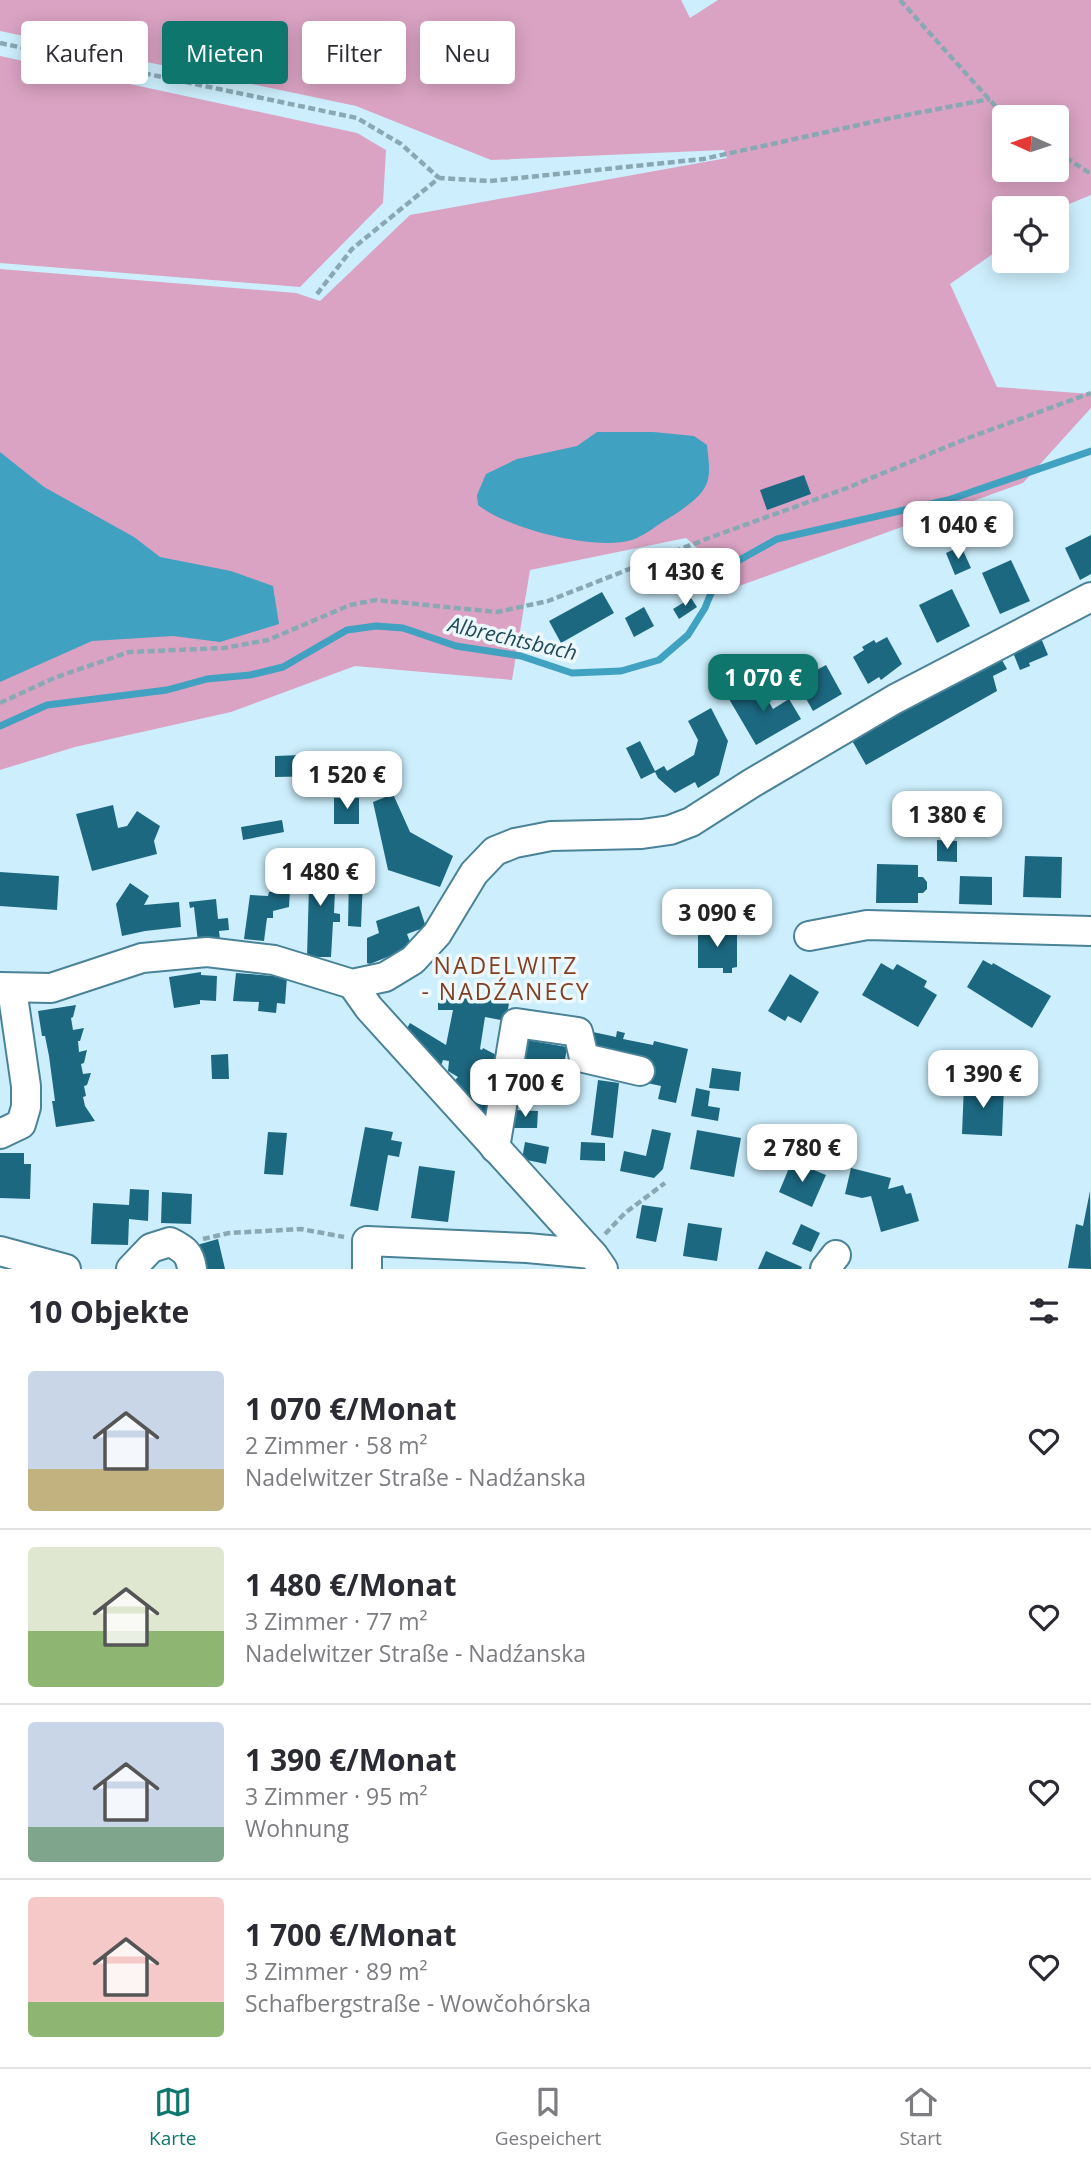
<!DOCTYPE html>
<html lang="de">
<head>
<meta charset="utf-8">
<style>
	:root { --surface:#fff; --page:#f7f7f7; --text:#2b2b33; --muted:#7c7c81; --line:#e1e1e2; --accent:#0f766e }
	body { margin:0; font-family:"Open Sans",sans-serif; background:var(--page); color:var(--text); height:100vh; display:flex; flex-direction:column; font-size:26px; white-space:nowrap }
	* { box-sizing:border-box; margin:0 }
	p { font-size:23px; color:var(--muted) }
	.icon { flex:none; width:38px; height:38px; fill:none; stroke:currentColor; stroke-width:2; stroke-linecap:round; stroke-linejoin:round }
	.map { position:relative; height:1269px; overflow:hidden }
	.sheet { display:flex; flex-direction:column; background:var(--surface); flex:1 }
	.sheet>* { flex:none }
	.top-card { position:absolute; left:21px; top:21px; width:700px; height:63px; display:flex; gap:14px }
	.needle { width:46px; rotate:273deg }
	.controls { position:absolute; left:992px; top:105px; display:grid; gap:14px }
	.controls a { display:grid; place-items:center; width:77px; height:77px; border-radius:7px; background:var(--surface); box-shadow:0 4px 18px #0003; font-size:35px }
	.price { position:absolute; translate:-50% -60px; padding:0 16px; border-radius:14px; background:#fff; color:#222; font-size:23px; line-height:46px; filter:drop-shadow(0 2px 4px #0008) }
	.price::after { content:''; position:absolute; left:50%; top:42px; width:21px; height:16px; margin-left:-10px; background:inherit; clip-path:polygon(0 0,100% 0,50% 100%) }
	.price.current { background:var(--accent); color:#fff }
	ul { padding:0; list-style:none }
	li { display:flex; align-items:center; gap:21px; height:175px; padding:0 28px }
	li+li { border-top:2px solid var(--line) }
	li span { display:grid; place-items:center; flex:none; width:196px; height:140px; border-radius:7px; color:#555 }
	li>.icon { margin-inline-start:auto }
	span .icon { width:84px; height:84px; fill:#fffc; stroke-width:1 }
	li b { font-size:30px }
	h2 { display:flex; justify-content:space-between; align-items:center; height:84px; padding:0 28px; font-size:30px }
	.chip { padding:0 24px; border-radius:7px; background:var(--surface); box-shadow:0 4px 18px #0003; font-size:24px; line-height:63px }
	.chip.current { background:var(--accent); color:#fff }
	.tab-bar { display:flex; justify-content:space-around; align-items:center; height:98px; border-top:2px solid var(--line); background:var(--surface); font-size:19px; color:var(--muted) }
	.tab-bar a { display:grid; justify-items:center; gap:4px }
	.tab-bar .current { color:var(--accent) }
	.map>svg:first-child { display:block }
	.green { fill:#daa3c3; fill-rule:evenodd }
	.water { fill:#40a1c0 }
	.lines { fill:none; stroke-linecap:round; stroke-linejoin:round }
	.stream { stroke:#40a1c0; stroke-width:7 }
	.building { fill:#1c6880 }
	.minor-casing { stroke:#4a8297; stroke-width:32 }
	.path { stroke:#89a8b4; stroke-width:4.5; stroke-dasharray:7 3.5; stroke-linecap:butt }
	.minor { stroke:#fff; stroke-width:28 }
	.labels { text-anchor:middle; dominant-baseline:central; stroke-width:7; stroke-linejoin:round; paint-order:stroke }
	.water-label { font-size:21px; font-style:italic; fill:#214b59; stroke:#edf8fd }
	.quarter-label { font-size:23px; letter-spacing:2px; fill:#813f22; stroke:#edf8fd }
</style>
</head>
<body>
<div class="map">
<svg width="1091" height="1269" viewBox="0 0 1091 1269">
	<rect width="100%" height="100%" fill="#cdeffd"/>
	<g class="green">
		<path d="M0 0H681L690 18 718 0H1091V195L1057 209 1004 208V246L950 284 997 387 1091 394V408L1023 483 739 586 686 538 530 570 512 680 355 666 231 712 75 747 0 770V269L296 293 320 301 410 215 727 158 724 150 491 160 356 106 0 31ZM1004 117H1057V170H1004Z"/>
		<path d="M0 56 357 133 386 150 383 203 300 287 0 263Z"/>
	</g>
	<g class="water">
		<path d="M597 432H653L694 436 707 445C708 457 712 476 705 487 700 498 679 512 669 518 657 525 644 536 632 540 595 551 508 529 478 505L477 495 486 474 517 459 577 446Z"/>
		<path d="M0 452 44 487 134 537 160 557 231 571 273 586 279 624 220 642 173 636 92 641 0 682Z"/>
	</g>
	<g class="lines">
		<path class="stream" d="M0 726 47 705 167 690 207 679 250 675 283 667 347 630 376 626 403 628 456 646 521 656 572 673 621 671 659 660 688 635 705 608 720 571 777 539 948 500 1091 451"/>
	</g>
	<g class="building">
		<path d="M804 475 811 494 767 510 760 490Z"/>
		<path d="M1091 535V574L1080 580 1065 548Z"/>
		<path d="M961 546 971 568 955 575 946 553Z"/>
		<path d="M1011 560 1030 601 1000 614 982 573Z"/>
		<path d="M952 589 970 626 937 643 919 605Z"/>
		<path d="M602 592 614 613 561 643 549 621Z"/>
		<path d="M691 598 697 607 679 619 673 609Z"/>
		<path d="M644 607 654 626 634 637 625 618Z"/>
		<path d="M887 637 902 664 881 680 879 677 868 684 853 657 864 650 862 647 874 640 876 643Z"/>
		<path d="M1041 638 1048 655 1029 663 1030 666 1020 670 1012 650Z"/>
		<path d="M998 653 1007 669 993 676 997 691 866 765 850 737Z"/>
		<path d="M826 665 842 694 813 711 796 681Z"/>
		<path d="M757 682 773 709 789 699 801 719 756 745 729 699Z"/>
		<path d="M711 708 728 741 719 775 698 788 695 782 675 793 658 778 655 772 641 779 626 748 640 741 655 771 664 766 667 771 694 755 698 740 688 721Z"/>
		<path d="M301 755V760H324V776L275 777V756Z"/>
		<path d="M393 794 410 832 453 856 440 887 388 870 373 802Z"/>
		<rect x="334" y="798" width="25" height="26"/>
		<path d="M113 805 118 828 127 826 137 811 160 826 154 841 157 854 92 871 76 814Z"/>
		<path d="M282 820 284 832 243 840 241 827Z"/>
		<path d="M937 840 957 841V862L937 861Z"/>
		<path d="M305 853 318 854 319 864H328L335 890 334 913 340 914V922H333L331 957H307L309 886Z"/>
		<path d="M1025 856 1062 857 1061 898 1023 897Z"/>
		<path d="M877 864 918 865V877H923L927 882V889L923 893H918V903H876Z"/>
		<path d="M0 872 59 876 57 910 0 906Z"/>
		<path d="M960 876 992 877V905L959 904Z"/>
		<path d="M349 878 363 879 361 927 348 926Z"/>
		<path d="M130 883 149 896 144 905 179 902 181 927 145 931 122 936 116 904Z"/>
		<path d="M290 889 289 907 273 911V918H267L264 941 244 939 250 895 268 896 269 892Z"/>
		<path d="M216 899 218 919 228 918 229 930 219 931 220 939 198 942 194 907 190 908 189 902Z"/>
		<path d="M419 906 426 927 407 934 412 947 370 964 367 963V938L379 933 376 921Z"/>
		<path d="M698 924H716V932H737V967L732 968V973H723V968H698Z"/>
		<path d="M983 960 992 965 993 963 1051 996 1032 1028 967 987Z"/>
		<path d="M881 963 893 970 897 964 927 981 924 987 937 995 918 1027 862 995Z"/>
		<path d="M201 972V975L217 976 216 1001 200 1000V1004L174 1008 169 977Z"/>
		<path d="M236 973 287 977 285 1004 277 1003 276 1013 258 1011 259 1002 233 1001Z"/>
		<path d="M790 974 819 992 801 1023 788 1016 785 1021 768 1011Z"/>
		<path d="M466 994 509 1003 506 1021 485 1017 480 1049 482 1050 483 1048 500 1057 497 1070 486 1066 479 1088 495 1102 484 1115 451 1084 458 1077 448 1071 449 1061 443 1060 440 1069 401 1039 410 1023 446 1045 453 1010H438V995Z"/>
		<path d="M76 1005 73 1017 71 1018 73 1030 84 1028 80 1041H78L79 1052 87 1050 84 1063 81 1064 83 1074 91 1073 87 1085 84 1086 86 1096 83 1097 85 1106 95 1121 56 1127 52 1101H55L49 1056 45 1036H42L38 1011Z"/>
		<path d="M617 1031 625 1033 623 1039 653 1045 654 1041 688 1049 676 1103 658 1099 661 1086 647 1083 652 1064 589 1050 593 1032 616 1037Z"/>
		<path d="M521 1039 567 1047 559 1098 524 1092 523 1099 512 1097Z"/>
		<path d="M228 1054 229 1079H212L211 1055Z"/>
		<path d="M712 1068 741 1072 739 1091 709 1088Z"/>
		<path d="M598 1080 619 1083 613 1138 591 1135Z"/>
		<path d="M964 1085 1004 1086 1002 1136 962 1134Z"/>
		<path d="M696 1088 710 1091 708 1106 720 1108 718 1121 691 1116Z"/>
		<path d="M513 1110 538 1111 537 1128H513Z"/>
		<path d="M365 1127 393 1132 391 1140 402 1142 399 1157 388 1155 378 1211 350 1206Z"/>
		<path d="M652 1129 671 1133 663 1169 654 1178 620 1171 624 1151 646 1156Z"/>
		<path d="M697 1130 741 1138 734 1177 690 1169Z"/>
		<path d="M268 1132 287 1133 283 1175 264 1174Z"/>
		<path d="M525 1142 549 1147 546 1164 522 1159Z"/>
		<path d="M581 1142 605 1143V1161L580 1160Z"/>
		<path d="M0 1153H24V1164H31L30 1199 0 1198Z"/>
		<path d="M792 1161 826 1175 812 1207 779 1192Z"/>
		<path d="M419 1166 455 1171 448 1222 411 1218Z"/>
		<path d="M851 1168 891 1178 888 1189 903 1185 906 1194 911 1193 919 1221 881 1232 871 1196 862 1198 845 1194Z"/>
		<path d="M130 1189 149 1190 148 1221 129 1219 128 1245 91 1244 93 1203 129 1205Z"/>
		<path d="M1090 1191 1091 1269 1068 1268 1076 1224 1083 1226Z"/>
		<path d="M162 1192 192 1194 191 1224 161 1223Z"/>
		<path d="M642 1205 663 1208 656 1242 636 1238Z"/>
		<path d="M688 1223 722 1228 717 1261 683 1256Z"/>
		<path d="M801 1224 820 1233 811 1252 792 1244Z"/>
		<path d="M218 1239 225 1269H203L197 1245Z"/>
		<path d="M766 1251 802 1267 801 1269H758Z"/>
	</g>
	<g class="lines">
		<defs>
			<g id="minor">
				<path d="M809 936 867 925 1091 931"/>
				<path d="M352 984 369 1008 594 1256 603 1269"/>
				<path d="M0 987 51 988 142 958 207 952 274 960 352 984 385 977 413 960 437 934 474 873 495 851 515 843 551 836 642 834 670 830 691 822 752 783 895 699 1091 597"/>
				<path d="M0 1134 21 1124 26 1107V1086L12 989"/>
				<path d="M495 1148 516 1023 578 1032 584 1058 640 1071"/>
				<path d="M0 1251 66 1269"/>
				<path d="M131 1269 151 1248 170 1242C184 1249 190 1253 192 1269"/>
				<path d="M367 1269V1241L527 1248 592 1254"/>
				<path d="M825 1269 836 1255"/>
			</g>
		</defs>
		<use href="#minor" class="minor-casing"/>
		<g class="path">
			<path d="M900 0 1005 117"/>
			<path d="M0 43 357 118 401 144 439 178"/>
			<path d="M1057 152 1091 174"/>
			<path d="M317 294 352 249 439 178 490 181 703 159 891 118 990 99"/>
			<path d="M0 703 54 678 129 652 224 648 268 640 350 605 376 600 497 612 548 601 706 539 847 488 968 438 1091 393"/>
			<path d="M605 1234 625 1213 665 1183"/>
			<path d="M203 1239 229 1233 301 1229 344 1237"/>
		</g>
		<use href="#minor" class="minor"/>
	</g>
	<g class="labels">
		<g class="water-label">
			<text transform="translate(513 638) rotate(13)">Albrechtsbach</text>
		</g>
		<g class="quarter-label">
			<text x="506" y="965">NADELWITZ<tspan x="506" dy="26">- NADŹANECY</tspan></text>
		</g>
	</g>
</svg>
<div class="controls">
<a><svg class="needle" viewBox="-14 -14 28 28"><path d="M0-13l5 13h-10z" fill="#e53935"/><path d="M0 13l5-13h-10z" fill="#7c7c81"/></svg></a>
<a><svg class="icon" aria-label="locate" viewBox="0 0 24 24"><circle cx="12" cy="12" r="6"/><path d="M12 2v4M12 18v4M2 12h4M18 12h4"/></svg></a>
</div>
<b class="price" style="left:958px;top:561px">1 040 €</b>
<b class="price" style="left:685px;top:608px">1 430 €</b>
<b class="price current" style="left:763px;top:714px">1 070 €</b>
<b class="price" style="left:347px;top:811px">1 520 €</b>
<b class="price" style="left:947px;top:851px">1 380 €</b>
<b class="price" style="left:320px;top:908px">1 480 €</b>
<b class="price" style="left:717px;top:949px">3 090 €</b>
<b class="price" style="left:983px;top:1110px">1 390 €</b>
<b class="price" style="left:525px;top:1119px">1 700 €</b>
<b class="price" style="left:802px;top:1184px">2 780 €</b>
<div class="top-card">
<a class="chip">Kaufen</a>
<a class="chip current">Mieten</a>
<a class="chip">Filter</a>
<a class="chip">Neu</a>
</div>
</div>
<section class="sheet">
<h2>10 Objekte<svg class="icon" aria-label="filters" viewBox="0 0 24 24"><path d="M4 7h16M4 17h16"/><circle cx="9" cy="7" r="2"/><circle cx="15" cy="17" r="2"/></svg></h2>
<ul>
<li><span style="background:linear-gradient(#c9d6e8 70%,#c2b280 0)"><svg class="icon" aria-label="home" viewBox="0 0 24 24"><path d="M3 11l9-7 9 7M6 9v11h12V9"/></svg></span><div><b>1 070 €/Monat</b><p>2 Zimmer · 58 m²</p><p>Nadelwitzer Straße - Nadźanska</p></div><svg class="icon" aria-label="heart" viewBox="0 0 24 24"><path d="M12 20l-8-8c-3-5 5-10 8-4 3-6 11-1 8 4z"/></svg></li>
<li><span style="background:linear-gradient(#dfe7d0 60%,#8fb573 0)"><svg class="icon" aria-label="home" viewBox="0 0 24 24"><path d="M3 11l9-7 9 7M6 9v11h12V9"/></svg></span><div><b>1 480 €/Monat</b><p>3 Zimmer · 77 m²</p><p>Nadelwitzer Straße - Nadźanska</p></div><svg class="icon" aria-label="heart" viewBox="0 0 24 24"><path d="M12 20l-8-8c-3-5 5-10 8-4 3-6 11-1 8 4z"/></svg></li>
<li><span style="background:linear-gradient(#c9d6e8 75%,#7fa58c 0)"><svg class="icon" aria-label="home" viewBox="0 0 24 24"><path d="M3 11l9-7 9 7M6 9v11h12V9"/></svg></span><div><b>1 390 €/Monat</b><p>3 Zimmer · 95 m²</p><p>Wohnung</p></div><svg class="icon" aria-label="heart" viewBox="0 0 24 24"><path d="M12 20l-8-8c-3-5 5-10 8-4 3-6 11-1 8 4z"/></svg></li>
<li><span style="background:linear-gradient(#f6c9c9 75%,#8fb573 0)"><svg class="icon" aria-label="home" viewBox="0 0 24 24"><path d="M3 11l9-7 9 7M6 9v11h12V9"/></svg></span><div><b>1 700 €/Monat</b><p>3 Zimmer · 89 m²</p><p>Schafbergstraße - Wowčohórska</p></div><svg class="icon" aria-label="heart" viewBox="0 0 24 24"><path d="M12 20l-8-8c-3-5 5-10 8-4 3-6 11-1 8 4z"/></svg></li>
</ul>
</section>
<nav class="tab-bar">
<a class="current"><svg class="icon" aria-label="map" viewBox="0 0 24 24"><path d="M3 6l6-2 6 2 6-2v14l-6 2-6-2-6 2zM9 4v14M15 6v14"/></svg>Karte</a>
<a><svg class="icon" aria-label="saved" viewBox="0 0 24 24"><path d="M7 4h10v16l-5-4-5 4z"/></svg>Gespeichert</a>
<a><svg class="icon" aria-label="home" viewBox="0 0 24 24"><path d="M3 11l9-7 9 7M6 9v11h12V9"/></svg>Start</a>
</nav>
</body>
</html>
